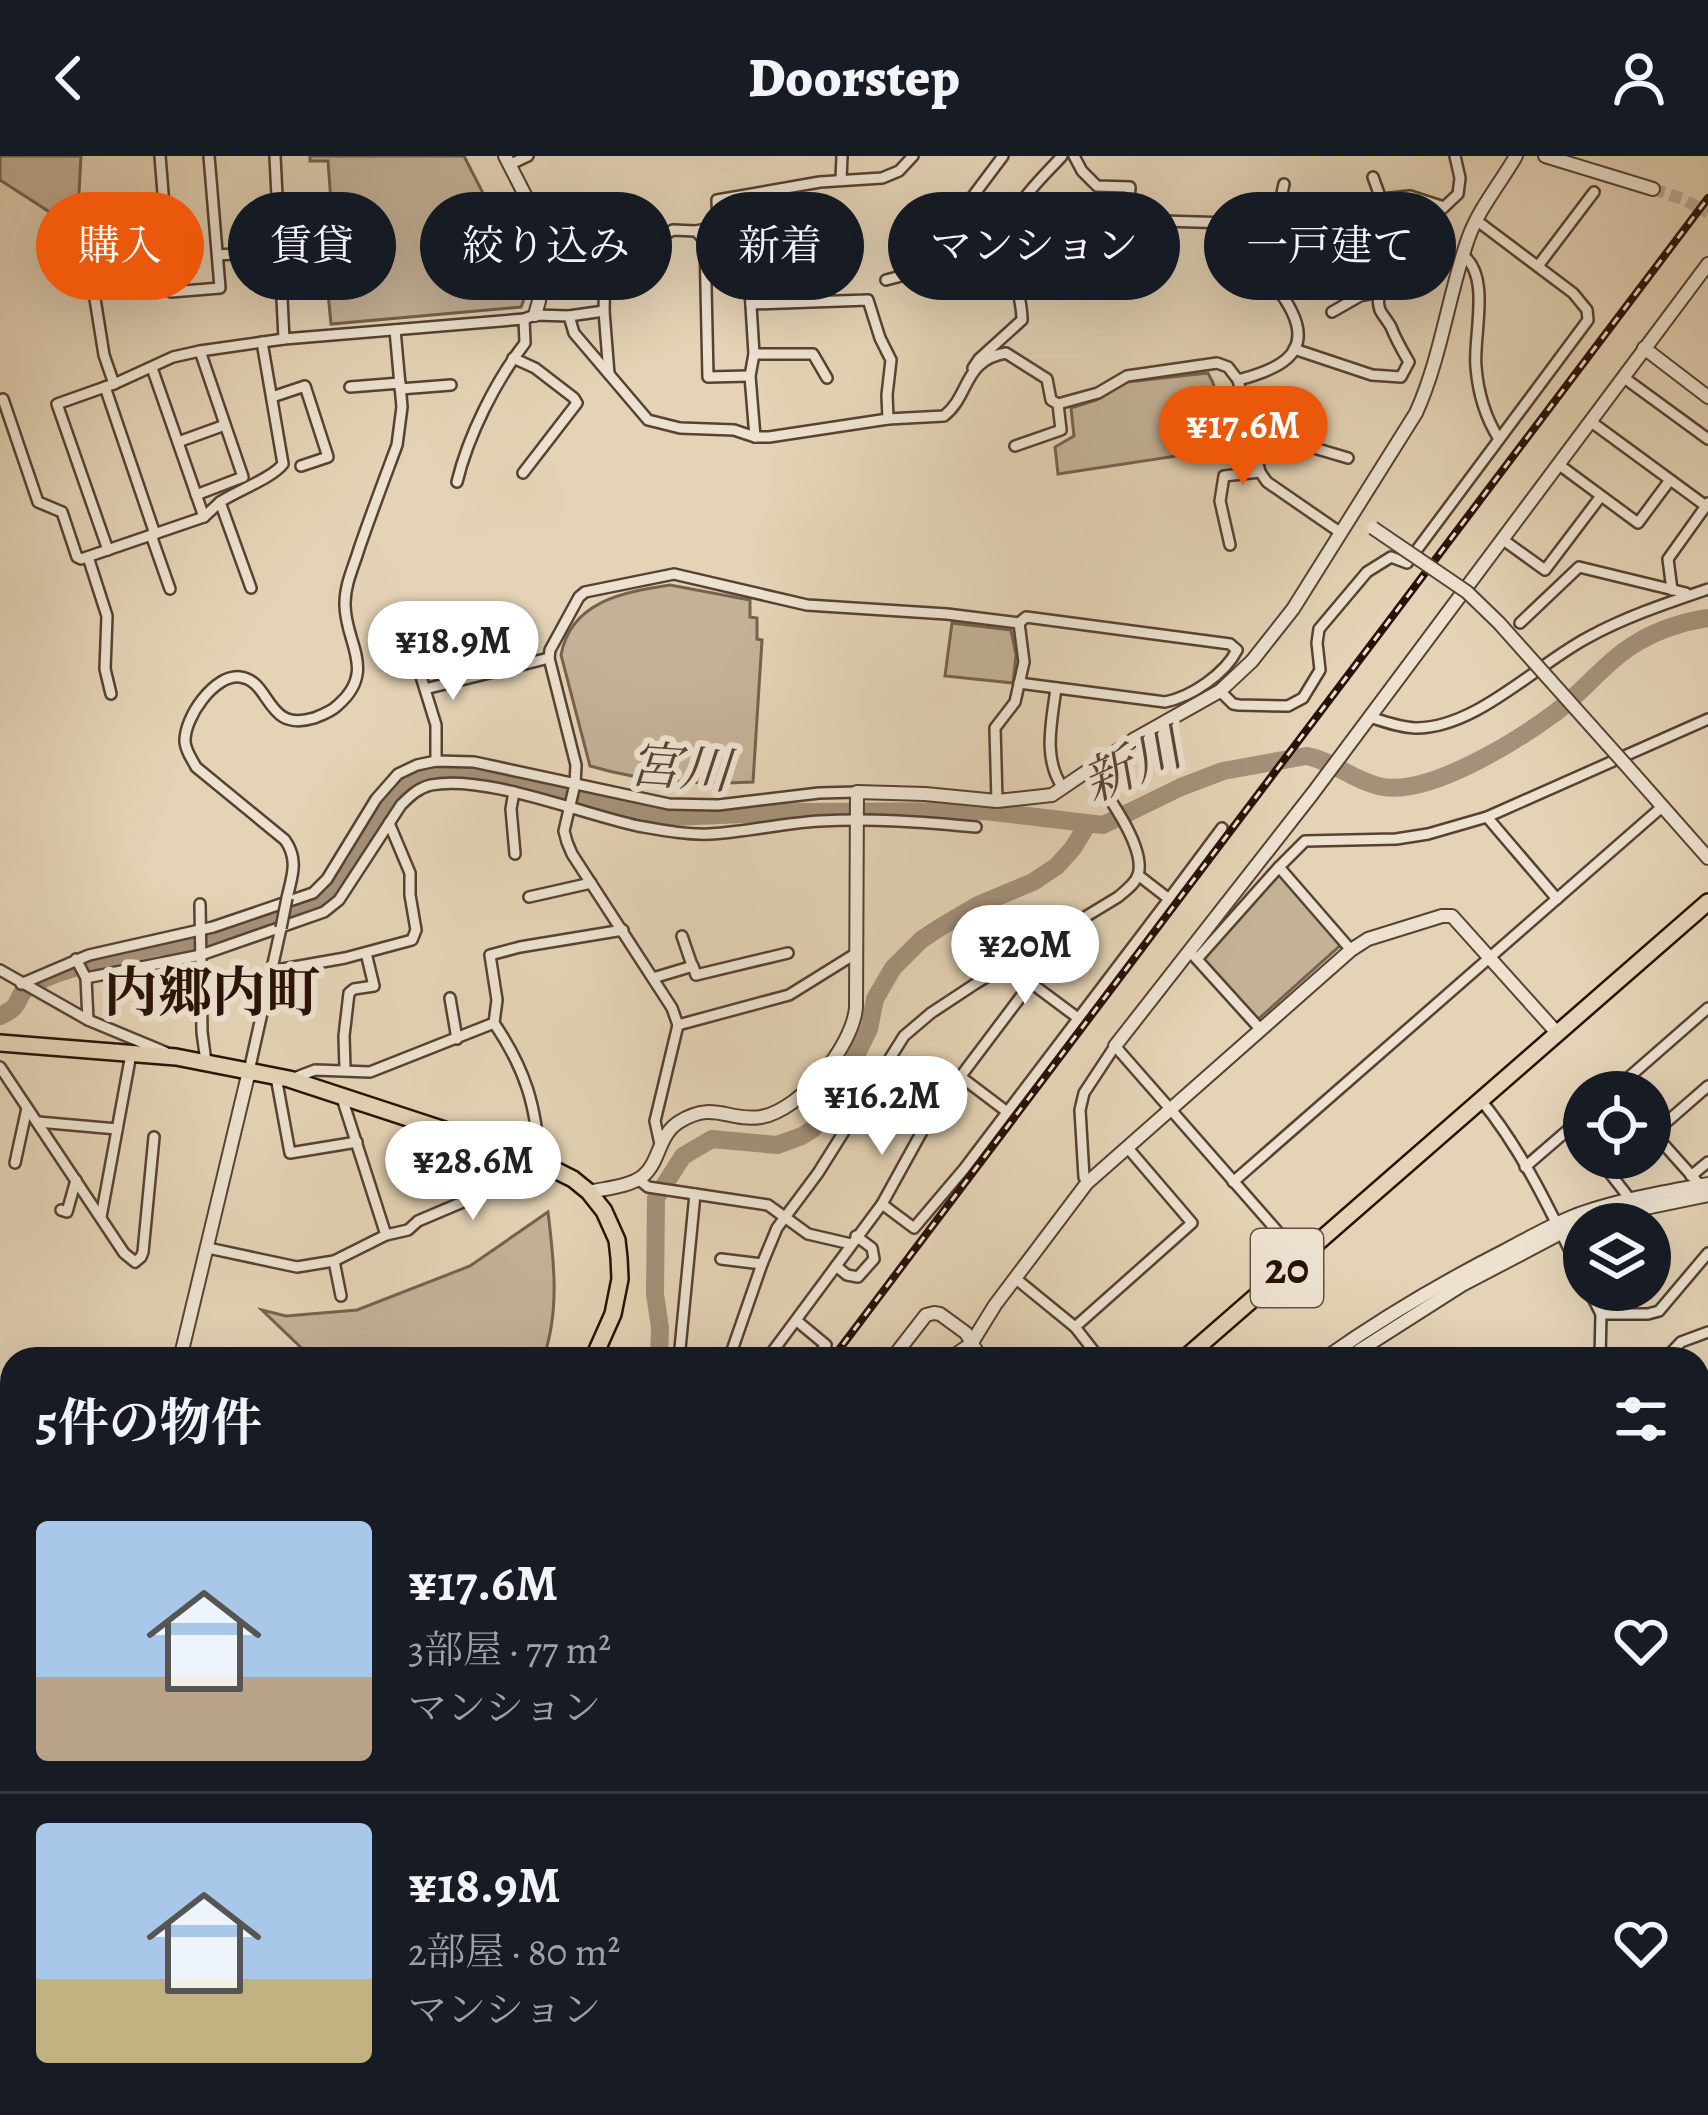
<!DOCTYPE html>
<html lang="ja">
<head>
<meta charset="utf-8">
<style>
	:root { --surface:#171b24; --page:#242831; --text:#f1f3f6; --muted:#9ea1a6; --line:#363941; --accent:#ea580c }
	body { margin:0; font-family:Alegreya,"Noto Serif JP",serif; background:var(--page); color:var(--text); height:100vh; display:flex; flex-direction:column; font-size:45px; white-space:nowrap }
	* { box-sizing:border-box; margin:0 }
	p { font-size:39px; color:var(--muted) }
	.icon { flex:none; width:66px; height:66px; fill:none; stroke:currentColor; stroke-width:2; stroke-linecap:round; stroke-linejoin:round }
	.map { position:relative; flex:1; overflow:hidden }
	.details { position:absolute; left:0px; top:1191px; width:1710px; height:768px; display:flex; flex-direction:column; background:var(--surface); border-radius:36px 36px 0 0; box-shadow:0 12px 48px #0002 }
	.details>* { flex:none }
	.banner { position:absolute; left:36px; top:36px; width:1638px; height:108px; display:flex; gap:24px }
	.fabs { position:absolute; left:1563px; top:915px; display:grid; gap:24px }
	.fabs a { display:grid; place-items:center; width:108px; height:108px; border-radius:50%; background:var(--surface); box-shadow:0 12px 48px #0002; font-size:60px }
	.price { position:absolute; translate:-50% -102px; padding:0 27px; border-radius:42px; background:#fff; color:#222; font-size:39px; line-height:78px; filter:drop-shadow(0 3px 6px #0008) }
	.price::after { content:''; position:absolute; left:50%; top:72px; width:36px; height:27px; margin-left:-18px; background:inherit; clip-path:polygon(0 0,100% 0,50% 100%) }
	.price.on { background:var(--accent); color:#fff }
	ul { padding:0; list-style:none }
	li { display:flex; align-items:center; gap:36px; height:300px; padding:0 36px }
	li+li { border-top:3px solid var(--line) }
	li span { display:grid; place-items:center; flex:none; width:336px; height:240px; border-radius:12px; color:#555 }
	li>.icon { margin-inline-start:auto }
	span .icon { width:144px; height:144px; fill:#fffc; stroke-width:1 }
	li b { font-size:51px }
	h2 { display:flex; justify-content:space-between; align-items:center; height:144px; padding:0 36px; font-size:51px }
	.tag { padding:0 42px; border-radius:54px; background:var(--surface); box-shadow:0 12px 48px #0002; font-size:42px; line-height:108px }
	.tag.on { background:var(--accent); color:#fff }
	header { display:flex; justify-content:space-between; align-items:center; height:156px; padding:0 36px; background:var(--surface); font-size:54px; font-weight:800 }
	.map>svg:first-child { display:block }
	.green { fill:#c4b298; stroke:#76624f; stroke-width:3 }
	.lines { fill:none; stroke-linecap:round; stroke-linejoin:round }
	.river { stroke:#a4917a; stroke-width:18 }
	.tertiary-tunnel { stroke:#beac93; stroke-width:12; stroke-dasharray:12 6; stroke-linecap:butt }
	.minor-casing { stroke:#574232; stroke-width:14 }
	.tertiary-casing { stroke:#574232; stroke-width:16 }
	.primary-casing { stroke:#281106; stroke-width:20 }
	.minor { stroke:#ede2d0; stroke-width:9 }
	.tertiary { stroke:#ede2d0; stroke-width:12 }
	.primary { stroke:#e4d3b6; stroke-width:15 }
	.rail-casing { stroke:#281106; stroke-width:8 }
	.rail { stroke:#ede2d0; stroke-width:3; stroke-dasharray:9; stroke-linecap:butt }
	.minor-bridge-casing { stroke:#574232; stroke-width:14; stroke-linecap:butt }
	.tertiary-bridge-casing { stroke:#574232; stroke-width:16; stroke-linecap:butt }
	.minor-bridge { stroke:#ede2d0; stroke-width:9 }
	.tertiary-bridge { stroke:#ede2d0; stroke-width:12 }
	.labels { text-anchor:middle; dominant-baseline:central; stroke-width:12; stroke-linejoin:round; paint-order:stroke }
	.shield { fill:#ede2d0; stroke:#635043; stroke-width:3 }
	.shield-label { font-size:45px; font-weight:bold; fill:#281106 }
	.water-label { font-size:51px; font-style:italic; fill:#5a4434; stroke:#ede2d0 }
	.quarter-label { font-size:54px; font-weight:bold; fill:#281106; stroke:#ede2d0 }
</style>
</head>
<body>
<header><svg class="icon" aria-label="back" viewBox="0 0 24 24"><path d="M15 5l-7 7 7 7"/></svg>Doorstep<svg class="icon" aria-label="person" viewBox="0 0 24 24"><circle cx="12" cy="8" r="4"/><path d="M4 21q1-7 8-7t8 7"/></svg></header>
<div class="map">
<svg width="1708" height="1959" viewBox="0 0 1708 1959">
	<rect width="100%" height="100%" fill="#e4d3b6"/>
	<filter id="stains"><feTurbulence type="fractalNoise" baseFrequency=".00167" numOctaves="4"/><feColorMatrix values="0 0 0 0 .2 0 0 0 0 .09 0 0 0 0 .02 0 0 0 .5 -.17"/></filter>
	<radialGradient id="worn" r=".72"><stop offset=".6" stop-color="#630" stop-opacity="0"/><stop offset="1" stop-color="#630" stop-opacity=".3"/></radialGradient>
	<g class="green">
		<path d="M0 0H81L78 55 75 65 59 62 0 24Z"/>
		<path d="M310 0H464L489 49 509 40C523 63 533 127 521 151L331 168 322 75 333 73 328 5H310Z"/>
		<path d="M1208 217C1219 236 1227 274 1216 294L1058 318 1055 291 1074 280 1071 252 1096 244 1127 226Z"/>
		<path d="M670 429 750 444V461L757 462V483L762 484 753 626C696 629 645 626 590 610L561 499C571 445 624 436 670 429Z"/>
		<path d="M952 467 1011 474 1016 499 1013 527 945 520Z"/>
		<path d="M1279 711 1344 786 1254 867 1197 803Z"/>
		<path d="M548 1056C554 1105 560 1156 543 1203H313L262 1154 286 1160 357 1154 470 1110Z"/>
		<path d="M1708 1311V1959H1233L1250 1947H1698V1328L1704 1312Z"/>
		<path d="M0 1800 4 1801 7 1816 12 1822 13 1947 0 1954Z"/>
		<path d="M696 1947H947L950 1959H677Z"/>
	</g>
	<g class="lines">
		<g class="river">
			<path d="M0 860C24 849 13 845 26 833 46 815 128 798 157 791L173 790 251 774 298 759 333 738 356 707 380 659 408 626 434 616 520 629 671 661 799 656 985 655 1103 669 1181 631 1223 615 1306 600C1332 604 1355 626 1383 631 1430 639 1515 586 1552 559 1583 537 1605 505 1638 486 1660 473 1683 466 1708 462"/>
			<path d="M659 1203 660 1172 655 1138 656 1042 683 1000 712 983 777 989 802 980 813 973 843 926 869 873 875 843 893 812 921 784 939 772 978 749 1033 726 1057 710 1073 692 1087 669"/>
			<path d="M0 1572 12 1576"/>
		</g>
		<path class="tertiary-tunnel" d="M1653 33 1683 43 1708 57"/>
		<defs>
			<g id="minor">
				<path d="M160 0 171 136 220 132 209 0"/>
				<path d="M275 0 284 183"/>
				<path d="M1074 0 1082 15 1097 30 1130 31 1128 64 1265 68C1265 80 1262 95 1265 106 1268 124 1285 140 1292 156 1314 201 1272 215 1238 224"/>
				<path d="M509 9 528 0"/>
				<path d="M1373 21 1381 43 1410 40 1444 51"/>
				<path d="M841 24 842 0"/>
				<path d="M972 42 1012 62"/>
				<path d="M86 60 84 74 104 199 114 228 105 231 155 378"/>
				<path d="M696 75 718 70 717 44 820 26 882 22 899 15 913 0"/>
				<path d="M1265 79 1276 64 1284 28"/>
				<path d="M705 85H747L754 198 750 220 755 281"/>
				<path d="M534 86 574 77"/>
				<path d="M218 99 280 95"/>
				<path d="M1366 99 1391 89 1408 90"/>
				<path d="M1464 100C1491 122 1473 180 1476 211 1478 236 1485 261 1499 283"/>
				<path d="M1538 110 1594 36"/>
				<path d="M538 121 619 98 649 87 673 74 696 75 705 85 708 221 750 220"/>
				<path d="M886 124 905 119 934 92 1003 0"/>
				<path d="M751 148 868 144 880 182 891 204 887 239 888 263"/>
				<path d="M1332 156 1360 140 1380 136"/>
				<path d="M569 160 604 155"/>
				<path d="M1294 193 1372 219 1401 221 1409 206C1402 194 1396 184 1391 171 1389 167 1381 157 1380 154 1373 134 1391 125 1404 115L1411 82 1458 38 1460 22 1455 0"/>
				<path d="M754 198H813L827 222"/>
				<path d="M513 202 535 212 574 242 577 247 523 317"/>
				<path d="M152 212 204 361"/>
				<path d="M973 212 979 203 1022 164C1022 142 1013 119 1009 97 1001 56 1037 28 1062 0"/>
				<path d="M609 218 604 155 605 114 619 98"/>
				<path d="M1623 221 1708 283"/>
				<path d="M114 228 173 201 200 195 284 183 524 163 535 159 569 160 574 177 648 264 680 272 734 274 755 281H769L888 263 944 260C970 240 963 204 1006 197L1047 223 1051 244 1058 248 1061 274 1015 290"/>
				<path d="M105 231 57 248 108 394"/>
				<path d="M350 231 400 227"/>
				<path d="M400 233 451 229"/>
				<path d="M272 241 305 230 328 301 301 310"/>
				<path d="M3 243 38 346 62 356 77 401 81 403 204 361 220 346"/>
				<path d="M1058 248 1098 237 1127 220 1217 207 1228 211 1238 224 1260 316 1267 326 1341 377"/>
				<path d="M1590 265 1706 350"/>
				<path d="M1250 278 1263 277 1348 302"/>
				<path d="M178 286 225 269"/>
				<path d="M1558 308 1638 367 1670 324"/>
				<path d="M457 326C468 280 496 224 525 187L524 163"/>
				<path d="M196 339 243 321 200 195"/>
				<path d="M151 379 170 433"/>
				<path d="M1502 383 1545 414 1601 340"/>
				<path d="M1230 389 1220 345 1224 320 1260 316"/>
				<path d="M88 401 107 460 105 513 111 538"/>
				<path d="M251 432 220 346C239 334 272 322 283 308L262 186"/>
				<path d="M1672 434 1668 403 1708 347"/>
				<path d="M1019 467 1026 461 1230 488 1237 494C1225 518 1191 541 1165 546L1019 527"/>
				<path d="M1520 467 1579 411 1686 437"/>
				<path d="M414 498 436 569V605"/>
				<path d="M1056 532C1052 565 1042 602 1063 632"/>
				<path d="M425 533 549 502"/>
				<path d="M1220 535 1233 548 1239 549 1288 550 1303 542 1320 514 1317 487 1319 473 1367 416 1391 401 1407 407 1588 164 1587 154 1573 137 1476 64"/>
				<path d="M1370 561C1385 566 1399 571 1415 572 1475 573 1536 509 1587 482 1625 461 1667 447 1708 433"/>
				<path d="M514 636 511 653 515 698"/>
				<path d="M1487 661 1557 743"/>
				<path d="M1279 711 1305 685 1396 683 1428 678 1487 661 1708 563"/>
				<path d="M529 741 591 727"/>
				<path d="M287 742C292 720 299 704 285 684L196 611C192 603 186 596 185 586 184 562 214 518 240 521 272 525 265 577 314 562 322 559 331 556 338 549 378 514 344 486 345 447 345 428 354 410 359 393 371 358 384 324 397 289L402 251 395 174"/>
				<path d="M1169 743 1222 672"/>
				<path d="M200 748 202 876 206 906"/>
				<path d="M682 780 693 812"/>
				<path d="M1194 800 1261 874"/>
				<path d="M1019 801 1031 827 1078 862"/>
				<path d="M76 803 86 822 88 864"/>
				<path d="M1197 803 1279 711 1351 794"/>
				<path d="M0 814 88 864 165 896"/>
				<path d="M271 815 345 802 412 784 416 774 410 739V717L389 667"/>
				<path d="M86 822 201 799 324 756 339 744 401 649C410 640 418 632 431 629 484 618 582 658 638 670 661 674 686 679 710 678 747 676 783 667 820 665 872 662 924 666 976 671"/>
				<path d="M653 822 693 810 696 819 788 797"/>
				<path d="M21 828 89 799 213 771 313 737 327 723 376 643 398 618 417 609 436 605 474 606 669 648 718 649 819 637 857 636"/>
				<path d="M450 842 457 883"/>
				<path d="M678 869 789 839 855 798"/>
				<path d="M0 911 124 1097 135 1106 141 1101 143 1096 154 981"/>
				<path d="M345 913 344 880 349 837 354 833 374 830 366 797"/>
				<path d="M882 914 936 952"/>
				<path d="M249 915 281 772"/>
				<path d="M276 921 290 997 357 986"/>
				<path d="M961 921 1006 955"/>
				<path d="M294 922 315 914 370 916 494 867"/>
				<path d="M1612 936 1708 852"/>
				<path d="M1480 943C1524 996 1554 1062 1584 1124"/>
				<path d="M38 966 117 973"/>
				<path d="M1572 971 1584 986"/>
				<path d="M1650 973 1700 1029"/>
				<path d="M1654 977 1708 930"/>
				<path d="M660 988 655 965 678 869 672 852 572 698 567 686 564 675 575 628 576 609 549 502 550 494 579 441 585 436 674 418 807 449 947 458 1019 467 1024 506 1015 546 995 572 997 645"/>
				<path d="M1598 1002 1630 1043"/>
				<path d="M540 1006C536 950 526 914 494 867L497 844 490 799 520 791 623 774"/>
				<path d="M15 1007 27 952"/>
				<path d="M1525 1011 1584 960"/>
				<path d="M1691 1020 1708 1006"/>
				<path d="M638 1023 648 1031 768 1049 808 1078 851 1088"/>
				<path d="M1233 1026 1663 650"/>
				<path d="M1087 1027 1084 1021 1080 954 1084 937 1115 890 1300 1101"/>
				<path d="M882 1048 914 1072 964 1013 1169 743 1138 719"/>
				<path d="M61 1054 67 1056 76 1024"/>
				<path d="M101 1061 131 898"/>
				<path d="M386 1079 408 1074 418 1065 491 1034 533 1003"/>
				<path d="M208 1092 297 1111 334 1105 386 1079 342 942"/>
				<path d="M721 1103 762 1108"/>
				<path d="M334 1105 341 1140"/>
				<path d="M836 1110 847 1119 858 1121 874 1103 872 1092 856 1080"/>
				<path d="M1015 1122 1075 1171 1100 1203"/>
				<path d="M1589 1134 1601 1158 1600 1203"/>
				<path d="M1601 1158H1648L1659 1155 1708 1097"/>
				<path d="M797 1165 826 1189 815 1203"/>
				<path d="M1075 1171 1192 1067 1127 991"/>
				<path d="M1600 1200 1631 1203"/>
				<path d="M679 1203 695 1038"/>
				<path d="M729 1203 762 1108 777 1072 818 1017 904 880 931 857 975 828 1118 741C1125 735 1135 728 1138 719 1147 691 1104 635 1089 612"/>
				<path d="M767 1203 882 1048 930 961 1031 827"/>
				<path d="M1665 1203 1681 1186 1708 1176"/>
				<path d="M1698 1242 1708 1244"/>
				<path d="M0 1324H12"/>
				<path d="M0 1362 12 1361"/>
				<path d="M0 1425H12"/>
				<path d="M0 1474 12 1473"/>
				<path d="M0 1551 12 1555"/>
				<path d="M0 1589 12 1593"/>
				<path d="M439 1947 442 1959"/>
				<path d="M488 1947 491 1959"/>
				<path d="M1152 1959 1161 1947"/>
			</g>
			<g id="tertiary">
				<path d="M505 0 527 43 530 56 539 145 535 159"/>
				<path d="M1545 0 1653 33"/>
				<path d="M1644 192 1708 241"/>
				<path d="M1625 608 1708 702"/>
				<path d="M1115 890 1313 637 1708 108"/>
				<path d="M589 1036C606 1032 629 1031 643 1020 660 1006 658 979 679 966 714 944 728 966 761 961 801 954 852 891 856 852L857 636 925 638 997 645 1052 639 1133 584 1220 535 1252 505 1293 453 1416 257C1441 202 1448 140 1468 83 1479 52 1500 28 1516 0"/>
				<path d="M180 1203 249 915"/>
				<path d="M897 1203 898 1195 926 1159 934 1157 940 1158 966 1177 981 1203"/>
				<path d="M949 1203 971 1188 995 1149 1087 1027 1351 794 1368 783 1442 760H1452L1558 878"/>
				<path d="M1324 1203C1382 1162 1443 1126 1506 1094 1531 1081 1556 1066 1582 1057 1623 1043 1665 1036 1708 1028"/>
				<path d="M1346 1203 1462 1129 1561 1077 1621 1057 1708 1039"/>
				<path d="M0 1771 12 1774"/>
				<path d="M668 1959 674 1947"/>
			</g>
			<g id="primary">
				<path d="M0 887 176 901 289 923 533 1003 573 1023 589 1036 604 1055 617 1084 619 1102 620 1123 613 1158 593 1203"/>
				<path d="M1184 1203 1708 746"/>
				<path d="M334 1959 347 1947"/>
			</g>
		</defs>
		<use href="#minor" class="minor-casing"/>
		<use href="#tertiary" class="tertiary-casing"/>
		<use href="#primary" class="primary-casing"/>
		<use href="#minor" class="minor"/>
		<use href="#tertiary" class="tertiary"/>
		<use href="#primary" class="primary"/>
		<defs>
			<g id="rail">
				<path d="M832 1203 1708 42"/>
				<path d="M257 1959 266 1947"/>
			</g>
		</defs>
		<use href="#rail" class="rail-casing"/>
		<use href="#rail" class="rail"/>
		<defs>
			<path id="minor-bridge" d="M281 772 287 742"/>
			<path id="tertiary-bridge" d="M1373 372 1467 436 1499 467 1625 608"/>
		</defs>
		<use href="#minor-bridge" class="minor-bridge-casing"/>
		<use href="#tertiary-bridge" class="tertiary-bridge-casing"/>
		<use href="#minor-bridge" class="minor-bridge"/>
		<use href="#tertiary-bridge" class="tertiary-bridge"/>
	</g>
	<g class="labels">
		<rect class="shield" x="1251" y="1073" width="72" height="78" rx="9"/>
		<g class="shield-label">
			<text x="1287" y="1112">20</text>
		</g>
		<g class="water-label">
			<text transform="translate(1132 610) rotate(-24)">新川</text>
			<text transform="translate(680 612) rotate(4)">宮川</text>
		</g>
		<g class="quarter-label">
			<text x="212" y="837">内郷内町</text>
		</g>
	</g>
	<rect width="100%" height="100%" filter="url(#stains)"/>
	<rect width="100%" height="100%" fill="url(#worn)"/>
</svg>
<div class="fabs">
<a><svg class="icon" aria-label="locate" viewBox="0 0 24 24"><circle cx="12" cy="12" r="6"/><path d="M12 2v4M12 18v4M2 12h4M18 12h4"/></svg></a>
<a><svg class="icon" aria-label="layers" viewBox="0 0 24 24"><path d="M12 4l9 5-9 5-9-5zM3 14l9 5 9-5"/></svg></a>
</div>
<b class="price on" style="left:1243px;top:332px">¥17.6M</b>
<b class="price" style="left:453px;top:547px">¥18.9M</b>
<b class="price" style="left:1025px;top:851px">¥20M</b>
<b class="price" style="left:882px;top:1002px">¥16.2M</b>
<b class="price" style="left:473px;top:1067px">¥28.6M</b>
<div class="banner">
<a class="tag on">購入</a>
<a class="tag">賃貸</a>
<a class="tag">絞り込み</a>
<a class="tag">新着</a>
<a class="tag">マンション</a>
<a class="tag">一戸建て</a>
</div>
<section class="details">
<h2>5件の物件<svg class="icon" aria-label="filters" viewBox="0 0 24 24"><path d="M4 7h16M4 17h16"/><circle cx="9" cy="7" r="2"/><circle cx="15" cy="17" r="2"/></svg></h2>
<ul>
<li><span style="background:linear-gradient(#a9c7e8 65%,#b9a48a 0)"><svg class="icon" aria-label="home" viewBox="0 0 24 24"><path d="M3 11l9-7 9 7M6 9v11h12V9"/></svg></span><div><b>¥17.6M</b><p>3部屋 · 77 m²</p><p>マンション</p></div><svg class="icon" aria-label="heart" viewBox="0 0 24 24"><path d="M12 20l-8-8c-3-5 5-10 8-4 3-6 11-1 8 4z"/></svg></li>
<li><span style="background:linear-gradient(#a9c7e8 65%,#c2b280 0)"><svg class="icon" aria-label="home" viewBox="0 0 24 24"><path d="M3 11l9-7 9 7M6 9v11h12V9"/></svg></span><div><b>¥18.9M</b><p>2部屋 · 80 m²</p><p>マンション</p></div><svg class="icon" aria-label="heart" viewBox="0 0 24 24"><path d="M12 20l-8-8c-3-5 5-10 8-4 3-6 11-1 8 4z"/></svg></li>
</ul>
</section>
</div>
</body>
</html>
